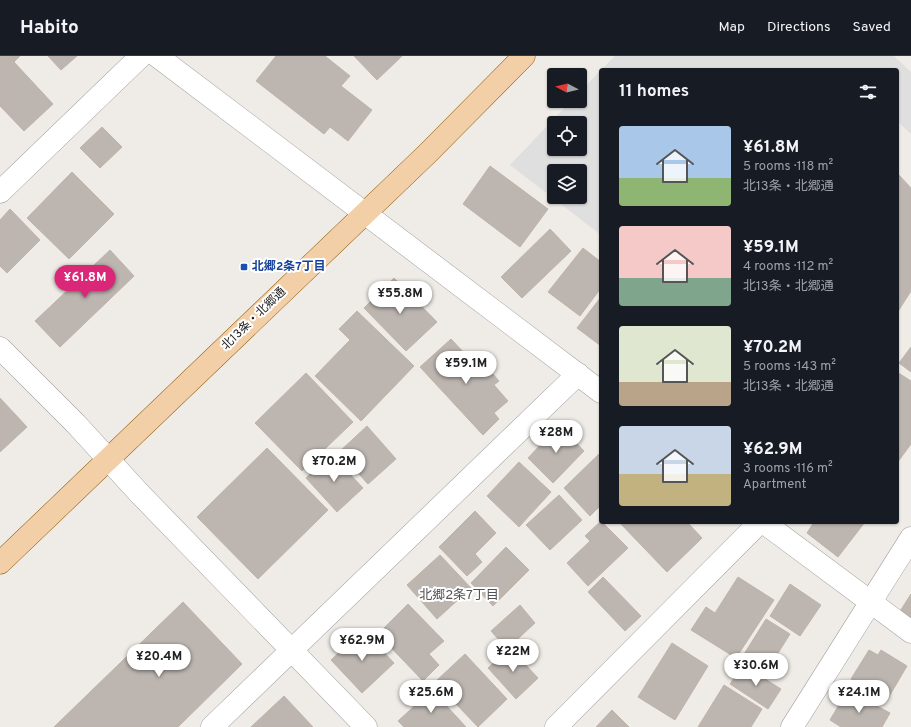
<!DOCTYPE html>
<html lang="en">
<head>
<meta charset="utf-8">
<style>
	:root { --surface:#171b24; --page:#242831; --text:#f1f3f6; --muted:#9ea1a6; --line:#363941; --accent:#db2777 }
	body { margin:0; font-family:Overpass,"Noto Sans JP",sans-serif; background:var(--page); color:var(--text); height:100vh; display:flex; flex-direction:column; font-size:15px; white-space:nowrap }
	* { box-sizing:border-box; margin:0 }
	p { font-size:13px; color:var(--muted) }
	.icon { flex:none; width:22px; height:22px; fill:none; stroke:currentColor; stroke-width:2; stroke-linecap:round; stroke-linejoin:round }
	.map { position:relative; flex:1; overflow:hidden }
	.side { position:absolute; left:599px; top:12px; width:300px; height:456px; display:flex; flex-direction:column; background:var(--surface); border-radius:4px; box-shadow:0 1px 3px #0004 }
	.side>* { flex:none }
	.needle { width:26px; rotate:277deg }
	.controls { position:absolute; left:547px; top:12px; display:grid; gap:8px }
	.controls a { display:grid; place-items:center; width:40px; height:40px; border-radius:4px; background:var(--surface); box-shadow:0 1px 3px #0004; font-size:20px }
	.price { position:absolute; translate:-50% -34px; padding:0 9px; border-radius:14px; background:#fff; color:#222; font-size:13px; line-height:26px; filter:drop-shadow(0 1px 2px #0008) }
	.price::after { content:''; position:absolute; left:50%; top:24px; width:12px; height:9px; margin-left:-6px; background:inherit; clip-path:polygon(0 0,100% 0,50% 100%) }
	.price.active { background:var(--accent); color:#fff }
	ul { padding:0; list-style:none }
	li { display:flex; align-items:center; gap:12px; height:100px; padding:0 20px }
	li span { display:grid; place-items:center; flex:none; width:112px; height:80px; border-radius:4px; color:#555 }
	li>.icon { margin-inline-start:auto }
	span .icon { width:48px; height:48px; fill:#fffc; stroke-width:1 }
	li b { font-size:17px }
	h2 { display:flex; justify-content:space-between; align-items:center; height:48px; padding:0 20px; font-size:17px }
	header { display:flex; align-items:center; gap:24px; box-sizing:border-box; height:56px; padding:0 20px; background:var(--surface); border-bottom:1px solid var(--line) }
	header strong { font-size:19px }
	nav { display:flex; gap:22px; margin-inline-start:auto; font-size:14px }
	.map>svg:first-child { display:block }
	.parking { fill:#dfdfdf; fill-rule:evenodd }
	.building { fill:#bcb5b0; stroke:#c0b3aa }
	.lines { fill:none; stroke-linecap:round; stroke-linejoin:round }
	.minor-casing { stroke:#a0a0a0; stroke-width:23 }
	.major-casing { stroke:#8d5d0e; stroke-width:23 }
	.minor { stroke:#fff; stroke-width:22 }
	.major { stroke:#f3cfa8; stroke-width:22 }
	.transit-dot { fill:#1a4fb4; stroke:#fff; stroke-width:1.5 }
	.labels { text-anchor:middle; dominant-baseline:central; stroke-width:4; stroke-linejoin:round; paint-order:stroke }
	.transit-label { font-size:12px; font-weight:bold; fill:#164399; stroke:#fff; text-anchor:start }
	.street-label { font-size:12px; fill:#1f1f1f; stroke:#fff }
	.neighbourhood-label { font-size:13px; fill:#525252; stroke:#fff }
</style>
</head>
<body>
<header>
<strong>Habito</strong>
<nav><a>Map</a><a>Directions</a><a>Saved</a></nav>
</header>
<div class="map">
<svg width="911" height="671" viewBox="0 0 911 671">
	<rect width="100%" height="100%" fill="#efece7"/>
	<g class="parking">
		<path d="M615 0H894L911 16V78L897 65V14H601Z"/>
		<path d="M601 14V179L510 109 571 45H580V36ZM554 67H580V93H554ZM554 115H580V141H554Z"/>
	</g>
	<g class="building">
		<path d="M0 0H20L14 6 53 48 24 75 0 50Z"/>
		<path d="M48 0H77L61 14Z"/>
		<path d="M276 0H325L350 20 341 30 372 54 348 85 330 71 324 78 256 25Z"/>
		<path d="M354 0H402L377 24Z"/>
		<path d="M102 71 122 91 100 112 80 92Z"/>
		<path d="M490 110 548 153 520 191 463 148Z"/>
		<path d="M72 116 114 158 69 203 27 162Z"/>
		<path d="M897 117 911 132V235L897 257Z"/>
		<path d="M10 153 40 184 7 217 0 210V164Z"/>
		<path d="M550 173 571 195 522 242 501 221Z"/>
		<path d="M583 192 601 206V232L580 260 548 236Z"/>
		<path d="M110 194 134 220 60 291 35 265Z"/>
		<path d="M394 222 437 266 406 295 364 252Z"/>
		<path d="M601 241V290L577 272Z"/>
		<path d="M357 255 414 310 361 365 315 320 350 284 339 273Z"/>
		<path d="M451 283 480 314 485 309 499 325 494 329 508 345 494 357 499 363 483 379 420 311Z"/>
		<path d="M911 291V316L899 307Z"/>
		<path d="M897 316 911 325V388L897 407Z"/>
		<path d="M306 317 353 366 302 415 255 367Z"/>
		<path d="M0 342 27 371 0 396Z"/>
		<path d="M559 369 584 395 553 427 528 402Z"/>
		<path d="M367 370 396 403 368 428 339 396Z"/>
		<path d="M267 392 328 454 258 523 197 461Z"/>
		<path d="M601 396V449L590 460 564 432Z"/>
		<path d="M331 398 363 432 337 456 306 422Z"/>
		<path d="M519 406 551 436 519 471 487 440Z"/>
		<path d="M559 439 582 464 550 494 526 469Z"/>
		<path d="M475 455 496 477 475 498 482 506 467 520 439 491Z"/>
		<path d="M601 465 628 492 588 530 567 507 590 485 585 480Z"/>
		<path d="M619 466H687L702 482 667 516Z"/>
		<path d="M814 466H865L838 501 807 477Z"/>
		<path d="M506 491 529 514 493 550 471 527Z"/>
		<path d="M440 499 471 532 437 563 407 529Z"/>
		<path d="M603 521 641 560 625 575 588 536Z"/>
		<path d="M738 521 774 544 736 602 691 574 706 551 715 557Z"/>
		<path d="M790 528 821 549 800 580 770 560Z"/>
		<path d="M911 538V574L895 563Z"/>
		<path d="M183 546 242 608 178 671H54Z"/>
		<path d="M408 548 444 585 429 598 439 609 423 625 378 578Z"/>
		<path d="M520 549 535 567 507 593 491 575Z"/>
		<path d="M766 563 790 578 765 618 741 603Z"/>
		<path d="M363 574 394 607 362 637 331 604Z"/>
		<path d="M672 587 708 610 675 664 638 641Z"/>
		<path d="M510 592 538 622 516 643 488 612Z"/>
		<path d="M869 594 878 599 881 594 907 610 887 644 851 623Z"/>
		<path d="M465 598 507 643 478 671 435 626Z"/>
		<path d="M743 609 781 633 768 653 730 628Z"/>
		<path d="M724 629 762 653 751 671H698Z"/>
		<path d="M432 634 466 671H404L398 665Z"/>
		<path d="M846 637 862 647 864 643 890 657 882 671H841L830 664Z"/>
		<path d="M284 640 313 671H251Z"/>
		<path d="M612 654 629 671H596Z"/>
	</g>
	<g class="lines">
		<defs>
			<g id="minor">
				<path d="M157 0 601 336"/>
				<path d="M0 136 141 0"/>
				<path d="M0 292 76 368 139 437 366 671"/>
				<path d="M763 466 911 576"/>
				<path d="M212 671 578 318"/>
				<path d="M556 671 760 466"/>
				<path d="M792 671 911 482"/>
			</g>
			<path id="major" d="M0 507 428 97 524 0"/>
		</defs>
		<use href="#minor" class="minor-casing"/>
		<use href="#major" class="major-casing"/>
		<use href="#minor" class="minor"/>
		<use href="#major" class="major"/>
	</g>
	<rect class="transit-dot" x="240" y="207" width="8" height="8" rx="2"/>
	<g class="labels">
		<g class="transit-label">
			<text x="252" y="211">北郷2条7丁目</text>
		</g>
		<g class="street-label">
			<text transform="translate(254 263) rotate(-44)">北13条・北郷通</text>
		</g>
		<g class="neighbourhood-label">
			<text x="459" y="540">北郷2条7丁目</text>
		</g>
	</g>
</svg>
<div class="controls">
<a><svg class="needle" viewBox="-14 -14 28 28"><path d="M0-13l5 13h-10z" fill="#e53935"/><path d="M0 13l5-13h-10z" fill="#9ea1a6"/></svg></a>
<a><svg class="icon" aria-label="locate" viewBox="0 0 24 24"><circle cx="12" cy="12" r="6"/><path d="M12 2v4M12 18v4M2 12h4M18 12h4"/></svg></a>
<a><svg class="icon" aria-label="layers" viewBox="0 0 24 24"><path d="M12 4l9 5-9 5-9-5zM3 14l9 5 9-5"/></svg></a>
</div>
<b class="price active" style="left:85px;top:243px">¥61.8M</b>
<b class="price" style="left:400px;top:259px">¥55.8M</b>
<b class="price" style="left:466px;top:329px">¥59.1M</b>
<b class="price" style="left:556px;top:398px">¥28M</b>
<b class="price" style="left:334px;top:427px">¥70.2M</b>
<b class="price" style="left:362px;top:606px">¥62.9M</b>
<b class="price" style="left:513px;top:617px">¥22M</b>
<b class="price" style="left:159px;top:622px">¥20.4M</b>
<b class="price" style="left:756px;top:631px">¥30.6M</b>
<b class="price" style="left:431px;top:658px">¥25.6M</b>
<b class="price" style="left:859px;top:658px">¥24.1M</b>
<section class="side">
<h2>11 homes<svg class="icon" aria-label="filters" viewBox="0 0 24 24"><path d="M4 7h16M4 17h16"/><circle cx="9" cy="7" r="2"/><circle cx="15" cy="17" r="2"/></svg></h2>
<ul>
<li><span style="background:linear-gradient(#a9c7e8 65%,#8fb573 0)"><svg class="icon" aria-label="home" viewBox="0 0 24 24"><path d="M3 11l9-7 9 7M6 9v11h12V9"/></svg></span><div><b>¥61.8M</b><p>5 rooms · 118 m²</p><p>北13条・北郷通</p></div></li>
<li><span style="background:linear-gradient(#f6c9c9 65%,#7fa58c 0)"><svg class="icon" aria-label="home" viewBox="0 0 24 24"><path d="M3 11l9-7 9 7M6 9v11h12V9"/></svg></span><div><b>¥59.1M</b><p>4 rooms · 112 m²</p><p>北13条・北郷通</p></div></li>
<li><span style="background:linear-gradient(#dfe7d0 70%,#b9a48a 0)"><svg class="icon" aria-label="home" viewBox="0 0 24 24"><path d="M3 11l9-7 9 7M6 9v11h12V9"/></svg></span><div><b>¥70.2M</b><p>5 rooms · 143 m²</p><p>北13条・北郷通</p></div></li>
<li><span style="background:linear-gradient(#c9d6e8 60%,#c2b280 0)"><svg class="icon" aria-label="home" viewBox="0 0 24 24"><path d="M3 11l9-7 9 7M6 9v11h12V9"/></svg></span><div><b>¥62.9M</b><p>3 rooms · 116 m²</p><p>Apartment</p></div></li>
</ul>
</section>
</div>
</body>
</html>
